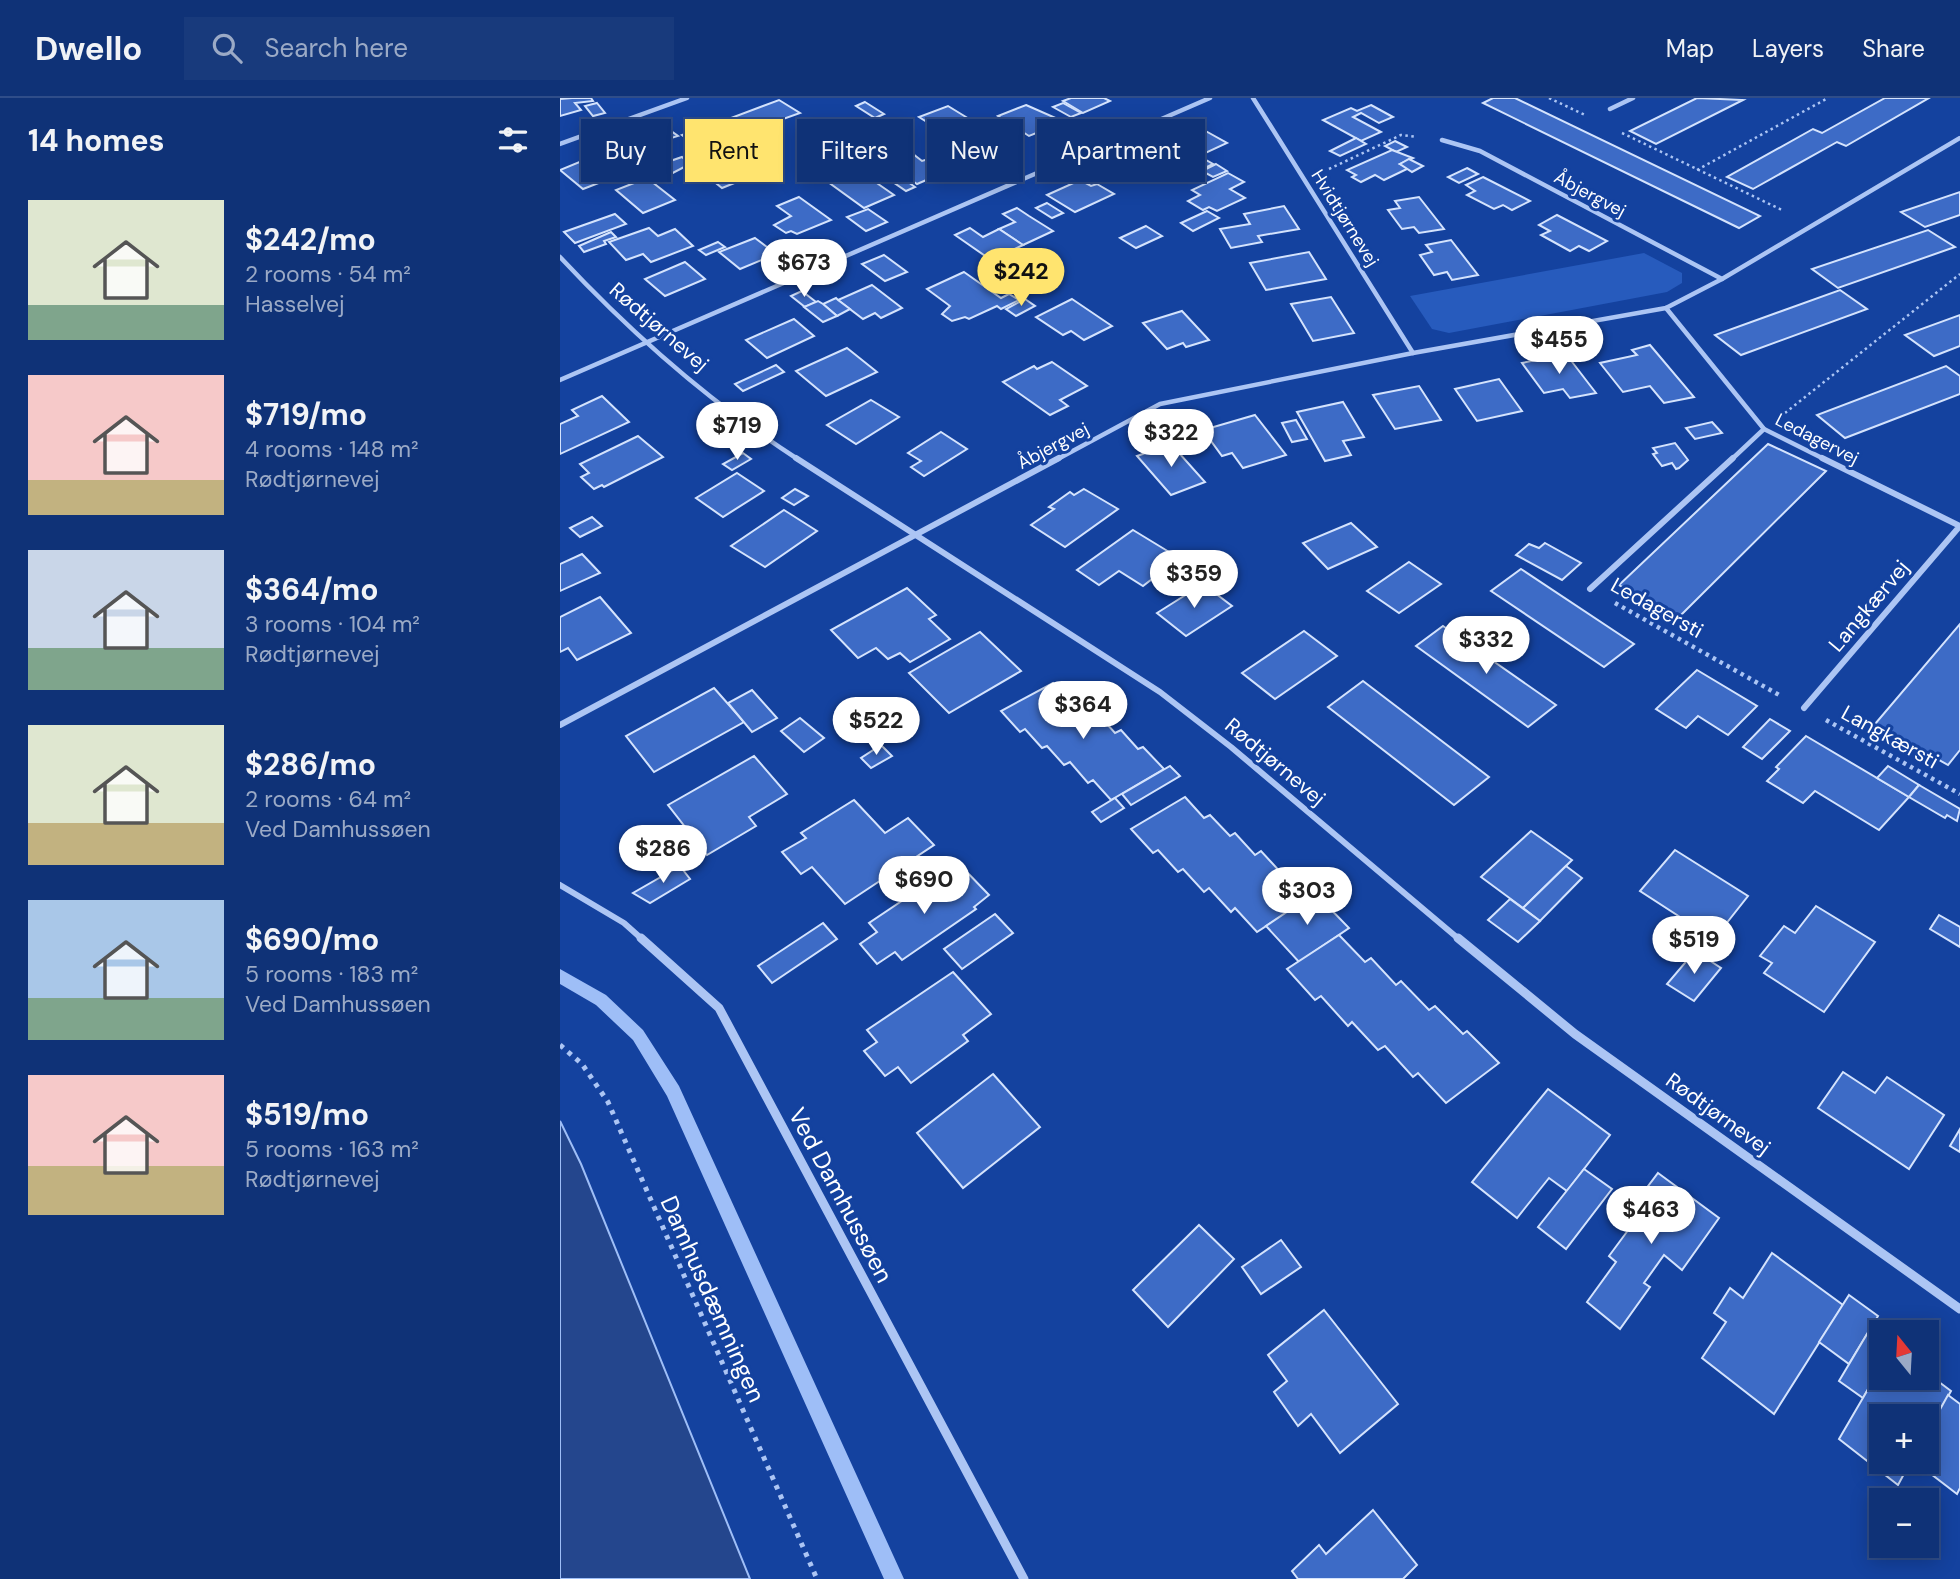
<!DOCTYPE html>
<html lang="en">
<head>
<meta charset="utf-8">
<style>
	:root { --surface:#0f3277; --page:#183a7c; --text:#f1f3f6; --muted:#9baac6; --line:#2f4d89; --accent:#ffe46f }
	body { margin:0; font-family:"DM Sans",sans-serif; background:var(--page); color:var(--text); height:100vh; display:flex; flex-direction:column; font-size:26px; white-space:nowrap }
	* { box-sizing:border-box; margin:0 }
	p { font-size:23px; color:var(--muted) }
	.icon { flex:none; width:38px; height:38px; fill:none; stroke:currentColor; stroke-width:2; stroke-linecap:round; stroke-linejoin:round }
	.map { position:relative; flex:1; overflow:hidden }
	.details { display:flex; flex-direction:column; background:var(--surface); width:560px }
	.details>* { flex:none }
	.banner { position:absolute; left:21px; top:21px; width:665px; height:63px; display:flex; gap:14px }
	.needle { width:46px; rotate:342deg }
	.controls { position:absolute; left:1309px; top:1222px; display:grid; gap:14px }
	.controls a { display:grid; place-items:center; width:70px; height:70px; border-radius:0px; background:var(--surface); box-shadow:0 4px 18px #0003,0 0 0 2px var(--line); font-size:35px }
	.price { position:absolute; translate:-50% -60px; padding:0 16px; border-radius:24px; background:#fff; color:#222; font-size:23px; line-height:46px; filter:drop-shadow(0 2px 4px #0008) }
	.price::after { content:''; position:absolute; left:50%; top:42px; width:21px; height:16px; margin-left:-10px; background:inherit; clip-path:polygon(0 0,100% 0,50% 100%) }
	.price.current { background:var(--accent); color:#111 }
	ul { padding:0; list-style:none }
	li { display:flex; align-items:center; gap:21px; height:175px; padding:0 28px }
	li span { display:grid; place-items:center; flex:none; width:196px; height:140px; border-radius:0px; color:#555 }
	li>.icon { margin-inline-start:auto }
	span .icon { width:84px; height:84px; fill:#fffc; stroke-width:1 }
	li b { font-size:30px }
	h2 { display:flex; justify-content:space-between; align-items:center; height:84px; padding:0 28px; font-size:30px }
	.pill { padding:0 24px; border-radius:0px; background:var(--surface); box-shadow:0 4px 18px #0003,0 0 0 2px var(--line); font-size:24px; line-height:63px }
	.pill.current { background:var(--accent); color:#111 }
	header { display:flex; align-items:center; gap:42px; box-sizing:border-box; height:98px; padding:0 35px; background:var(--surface); border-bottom:2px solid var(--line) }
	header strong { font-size:33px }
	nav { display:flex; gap:38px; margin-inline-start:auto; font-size:24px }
	.search { width:490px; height:63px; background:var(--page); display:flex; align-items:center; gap:18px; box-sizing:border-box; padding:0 24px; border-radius:0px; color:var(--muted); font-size:26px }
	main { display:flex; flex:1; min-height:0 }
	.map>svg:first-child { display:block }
	.green { fill:#275bbd }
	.water { fill:#24468d; stroke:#9ebef7; stroke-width:2 }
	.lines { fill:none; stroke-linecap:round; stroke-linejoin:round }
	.stream { fill:#9ebef7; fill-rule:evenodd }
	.building { fill:#3d6bc6; stroke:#d4e3fd; stroke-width:2 }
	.path-far2 { stroke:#acc5f4; stroke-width:2.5; stroke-dasharray:2.5 3.5; stroke-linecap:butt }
	.path-far1 { stroke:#acc5f4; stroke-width:4.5; stroke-dasharray:3.5 4.5; stroke-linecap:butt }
	.path { stroke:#acc5f4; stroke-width:5; stroke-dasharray:4.5 6; stroke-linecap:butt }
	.street-far2 { stroke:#acc5f4; stroke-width:4.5 }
	.street-far1 { stroke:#acc5f4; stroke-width:6 }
	.street { stroke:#acc5f4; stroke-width:9 }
	.labels { text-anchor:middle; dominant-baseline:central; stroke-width:6; stroke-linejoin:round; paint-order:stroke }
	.far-street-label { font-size:18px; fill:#fff; stroke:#14429f }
	.street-label { font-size:21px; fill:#fff; stroke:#14429f }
	.near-street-label { font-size:24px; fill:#fff; stroke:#14429f }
</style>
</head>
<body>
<header>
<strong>Dwello</strong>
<div class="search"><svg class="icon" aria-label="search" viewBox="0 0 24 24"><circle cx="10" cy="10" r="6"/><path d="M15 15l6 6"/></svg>Search here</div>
<nav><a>Map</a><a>Layers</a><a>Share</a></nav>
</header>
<main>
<section class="details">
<h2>14 homes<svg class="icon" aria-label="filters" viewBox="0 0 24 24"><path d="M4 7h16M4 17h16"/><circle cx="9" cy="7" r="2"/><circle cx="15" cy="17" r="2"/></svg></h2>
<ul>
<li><span style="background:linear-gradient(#dfe7d0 75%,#7fa58c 0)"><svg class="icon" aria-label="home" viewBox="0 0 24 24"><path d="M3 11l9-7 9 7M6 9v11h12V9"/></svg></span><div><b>$242/mo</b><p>2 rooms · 54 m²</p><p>Hasselvej</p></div></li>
<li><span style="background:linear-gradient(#f6c9c9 75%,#c2b280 0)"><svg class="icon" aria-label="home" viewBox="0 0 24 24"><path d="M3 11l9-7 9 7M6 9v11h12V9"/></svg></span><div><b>$719/mo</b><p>4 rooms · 148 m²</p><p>Rødtjørnevej</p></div></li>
<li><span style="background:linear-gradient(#c9d6e8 70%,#7fa58c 0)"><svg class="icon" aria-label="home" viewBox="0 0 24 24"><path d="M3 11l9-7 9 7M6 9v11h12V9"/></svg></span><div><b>$364/mo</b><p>3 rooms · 104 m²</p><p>Rødtjørnevej</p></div></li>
<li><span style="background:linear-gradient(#dfe7d0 70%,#c2b280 0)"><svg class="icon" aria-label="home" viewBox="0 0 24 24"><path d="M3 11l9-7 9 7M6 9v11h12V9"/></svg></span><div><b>$286/mo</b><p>2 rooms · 64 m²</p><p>Ved Damhussøen</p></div></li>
<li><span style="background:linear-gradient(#a9c7e8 70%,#7fa58c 0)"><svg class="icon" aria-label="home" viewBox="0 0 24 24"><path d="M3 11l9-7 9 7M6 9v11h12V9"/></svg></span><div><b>$690/mo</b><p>5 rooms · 183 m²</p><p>Ved Damhussøen</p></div></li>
<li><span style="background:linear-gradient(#f6c9c9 65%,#c2b280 0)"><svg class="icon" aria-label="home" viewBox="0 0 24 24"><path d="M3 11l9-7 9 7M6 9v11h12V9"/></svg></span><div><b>$519/mo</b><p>5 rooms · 163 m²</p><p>Rødtjørnevej</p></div></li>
</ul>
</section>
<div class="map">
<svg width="1400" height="1481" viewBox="0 0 1400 1481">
	<rect width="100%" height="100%" fill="#14429f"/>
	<path class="green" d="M1084 155 1122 175V185L1107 194 889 235 872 231 850 198Z"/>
	<path class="water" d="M0 1023 21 1066 190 1481H0Z"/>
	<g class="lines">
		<path class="stream" d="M0 871 46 897 83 932 119 988 344 1481H324L107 998 73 942 36 907 0 886Z"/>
	</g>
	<g class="building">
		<path d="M12 0H31L33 3 15 5 21 12 0 18V1Z"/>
		<path d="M511 0H544L550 3 523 15 503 3Z"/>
		<path d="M933 0H955L1200 118 1179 130 923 5Z"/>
		<path d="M1137 0 1183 2 1096 46 1070 33Z"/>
		<path d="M1325 0H1369L1286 48 1277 44 1193 91 1167 79 1253 31 1262 35Z"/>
		<path d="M219 2 240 15 181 36 163 23Z"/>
		<path d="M305 4 324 16 315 20 296 8Z"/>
		<path d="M37 5 45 15 33 18 25 8Z"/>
		<path d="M503 5 521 15 511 19 493 9Z"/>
		<path d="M466 7 498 21 494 23 499 26 469 38 438 18Z"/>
		<path d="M811 7 833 19 819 25 801 15 793 19 821 34 801 43 763 22 791 10 797 13Z"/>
		<path d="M388 8 437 38 408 50 359 19Z"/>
		<path d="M97 23 118 38 105 42 84 28Z"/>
		<path d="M150 27 168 41 141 51 122 37Z"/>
		<path d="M82 30 98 42 85 47 69 35Z"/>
		<path d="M642 31 667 45 639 58 613 44Z"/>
		<path d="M796 40 806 46 780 58 770 53Z"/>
		<path d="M835 43 847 49 836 54 825 48Z"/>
		<path d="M56 49 74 64 37 77 44 83 23 91 0 72Z"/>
		<path d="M589 52 616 68 582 83 570 76 562 80 547 71Z"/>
		<path d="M832 52 853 60 840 66 849 70 824 82 815 77 801 84 792 79 796 77 787 72Z"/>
		<path d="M340 54 347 59 353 56 362 63 375 59 390 72 357 86 341 75 337 76 355 89 346 93 314 71 328 65 322 61Z"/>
		<path d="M639 58 653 66 641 72 627 64Z"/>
		<path d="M122 59 130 66 107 78 96 68Z"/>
		<path d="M849 61 863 68 852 74 840 66Z"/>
		<path d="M656 66 667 73 653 79 642 73Z"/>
		<path d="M907 70 918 76 899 85 888 79Z"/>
		<path d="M298 72 334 97 304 110 268 84Z"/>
		<path d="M171 73 182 82 162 90 151 81Z"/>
		<path d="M668 75 684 84 670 91 685 100 657 113 649 109 643 112 628 103 640 97 632 92Z"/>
		<path d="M923 79 970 103 952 112 943 107 934 111 907 97 915 93 906 87Z"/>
		<path d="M87 80 115 102 83 115 56 92Z"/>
		<path d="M520 82 531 88 537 86 554 96 515 114 487 97Z"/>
		<path d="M1400 94V117L1365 129 1341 114Z"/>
		<path d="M239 99 271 122 237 136 231 133 226 135 214 127 231 118 217 108Z"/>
		<path d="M859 99 884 131 859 135 854 129 842 131 828 112 840 110 835 103Z"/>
		<path d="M487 105 503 115 492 120 476 110Z"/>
		<path d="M724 108 739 131 698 138 702 144 671 150 660 131 690 126 684 116Z"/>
		<path d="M457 110 469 118 493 133 463 147 439 131 455 124 443 116Z"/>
		<path d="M308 111 327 124 306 133 287 119Z"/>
		<path d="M647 113 659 120 633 133 621 125Z"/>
		<path d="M55 116 66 126 15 145 4 134Z"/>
		<path d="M997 117 1047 143 1029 153 1019 148 1010 153 981 137 990 133 979 127Z"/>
		<path d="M586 128 602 138 576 150 560 140Z"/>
		<path d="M89 130 98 138 115 131 133 148 91 164 83 156 66 162 49 144Z"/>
		<path d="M410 130 423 139 439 131 463 147 431 162 395 137Z"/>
		<path d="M1368 132 1395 149 1278 190 1252 171Z"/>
		<path d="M51 134 56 139 44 143 46 146 24 154 19 148Z"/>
		<path d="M195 140 216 156 180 171 159 154Z"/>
		<path d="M891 142 918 177 892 182 887 174 874 177 860 157 872 154 866 147Z"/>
		<path d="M158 144 165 149 146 157 139 152Z"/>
		<path d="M749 154 766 181 706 192 690 165Z"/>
		<path d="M324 157 347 174 325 183 302 166Z"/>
		<path d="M125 164 145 181 105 198 85 181Z"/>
		<path d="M404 174 441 200 449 196 459 202 441 211 437 208 409 221 405 219 392 223 382 216 390 208 367 191Z"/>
		<path d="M312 187 342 210 321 220 315 215 303 221 278 202Z"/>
		<path d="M1280 192 1307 211 1181 257 1155 237Z"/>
		<path d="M242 193 256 204 245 209 231 198Z"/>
		<path d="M771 199 794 235 753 243 731 206Z"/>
		<path d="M276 200 278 202 290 211 277 218 263 206Z"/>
		<path d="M465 201 475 208 456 218 446 211Z"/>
		<path d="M512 201 552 228 524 242 511 233 503 237 476 219Z"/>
		<path d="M258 203 263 206 277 218 263 224 244 209Z"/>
		<path d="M622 213 649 242 626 249 623 245 607 251 583 225Z"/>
		<path d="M1400 217V248L1374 258 1345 237Z"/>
		<path d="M234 221 254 238 207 260 186 242Z"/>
		<path d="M1090 247 1134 299 1104 305 1090 288 1063 294 1040 265 1077 257 1072 252Z"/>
		<path d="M287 250 317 274 266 298 236 273Z"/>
		<path d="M1006 256 1029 286 1036 295 1010 300 1003 291 984 295 962 265Z"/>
		<path d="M492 264 527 288 500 302 508 308 490 317 443 284 474 268 477 271Z"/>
		<path d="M216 267 224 274 183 293 175 286Z"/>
		<path d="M1386 268 1400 278V296L1285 340 1257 317Z"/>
		<path d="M939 281 962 313 917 323 895 291Z"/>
		<path d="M859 288 881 322 835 331 813 297Z"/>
		<path d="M42 298 69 324 0 356V326L18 318 12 312Z"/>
		<path d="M311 302 339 319 296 346 267 327Z"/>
		<path d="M783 304 804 339 783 343 791 357 765 363 737 314Z"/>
		<path d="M695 317 726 357 683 370 672 355 662 358 643 332Z"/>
		<path d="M736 322 747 341 732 344 722 325Z"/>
		<path d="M1152 324 1162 335 1135 341 1126 330Z"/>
		<path d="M381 334 407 351 364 378 351 369 361 363 348 355Z"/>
		<path d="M78 338 103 359 44 389 42 387 34 391 21 379 29 375 20 366Z"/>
		<path d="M1115 345 1128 362 1119 370 1116 371 1112 365 1102 368 1093 356 1097 355 1093 350Z"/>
		<path d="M611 346 645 384 611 397 577 358Z"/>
		<path d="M1208 346 1266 373 1118 520 1059 487Z"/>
		<path d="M183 355 191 361 172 372 163 366Z"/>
		<path d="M177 375 204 393 163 419 136 400Z"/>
		<path d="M235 391 248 398 234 407 222 400Z"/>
		<path d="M524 391 558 411 505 449 471 427 494 411 489 409 510 394 514 397Z"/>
		<path d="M224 412 257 433 205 469 171 448Z"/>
		<path d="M32 419 42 428 20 439 10 430Z"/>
		<path d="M791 425 817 449 768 471 743 445Z"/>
		<path d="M573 432 619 460 583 488 559 473 539 487 517 472Z"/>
		<path d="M985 445 1021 465 1002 482 956 457 969 446 979 450Z"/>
		<path d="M22 456 40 475 0 493V466Z"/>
		<path d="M849 464 881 486 839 515 807 493Z"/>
		<path d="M961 471 1074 546 1044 569 931 493Z"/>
		<path d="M643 486 672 508 626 538 597 515Z"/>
		<path d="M347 490 376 517 369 521 390 541 350 564 340 555 328 561 316 550 298 560 271 532Z"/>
		<path d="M40 499 71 535 17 562 8 550 0 554V519Z"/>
		<path d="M1400 526V652L1388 667 1315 626Z"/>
		<path d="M883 528 996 607 968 629 856 548Z"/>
		<path d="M744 533 777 558 715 601 682 575Z"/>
		<path d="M420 534 461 573 389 615 349 575Z"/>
		<path d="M1137 572 1197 608 1168 637 1138 618 1126 630 1096 611Z"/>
		<path d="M803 583 929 679 894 707 768 609Z"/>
		<path d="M493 585 510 603 515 600 533 619 538 616 555 635 561 632 578 651 583 649 604 671 551 702 533 682 528 685 510 664 504 667 487 648 482 650 465 631 460 634 441 613Z"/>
		<path d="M154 590 184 624 94 674 66 638Z"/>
		<path d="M192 592 217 620 192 634 168 605Z"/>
		<path d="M240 620 264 640 244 654 221 633Z"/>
		<path d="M1210 621 1230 633 1202 661 1183 649Z"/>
		<path d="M1246 638 1349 699 1319 732 1255 693 1243 705 1207 683 1219 671 1216 669Z"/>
		<path d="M321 647 332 658 311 670 301 660Z"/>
		<path d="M194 658 227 696 189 719 196 728 147 757 108 707Z"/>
		<path d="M610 668 620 678 571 707 562 696Z"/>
		<path d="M1328 668 1359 687 1349 699 1317 680Z"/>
		<path d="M1359 687 1400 711 1397 723 1387 717 1385 720 1349 699Z"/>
		<path d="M625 699 644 720 650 717 670 738 675 735 695 757 701 753 722 776 727 773 751 799 697 834 675 810 671 814 649 790 644 794 623 771 618 774 598 752 593 755 571 731Z"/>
		<path d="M555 700 564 710 541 724 532 714Z"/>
		<path d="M294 702 325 735 348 720 374 747 285 806 252 769 241 776 222 754 246 740 241 735Z"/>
		<path d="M971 733 1012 762 963 810 921 779Z"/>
		<path d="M1115 752 1188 798 1154 841 1080 793Z"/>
		<path d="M120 768 130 781 90 805 73 795Z"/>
		<path d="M401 768 429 797 414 809 416 811 342 862 335 854 317 866 300 846 317 834 309 825 382 776 385 779Z"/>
		<path d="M1006 768 1022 780 980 823 963 810Z"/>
		<path d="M755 795 789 830 739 864 706 828Z"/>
		<path d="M950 801 980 823 958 844 928 822Z"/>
		<path d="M1256 808 1315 844 1264 914 1204 875 1212 865 1200 858 1224 828 1235 835Z"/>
		<path d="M435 816 453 835 402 871 384 851Z"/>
		<path d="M1379 817 1400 829V849L1370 831Z"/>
		<path d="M263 825 277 841 212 885 198 868Z"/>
		<path d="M779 837 805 864 811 860 836 887 841 883 869 912 875 908 903 936 907 933 939 965 886 1005 858 975 853 979 825 948 818 952 792 924 788 928 761 898 755 902 727 871Z"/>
		<path d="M1135 853 1161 870 1134 903 1107 886Z"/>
		<path d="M393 874 431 916 403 937 408 943 351 985 338 969 325 978 304 953 317 944 307 932Z"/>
		<path d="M1283 974 1315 995 1327 979 1384 1017 1349 1071 1258 1010Z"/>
		<path d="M433 976 480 1029 403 1090 357 1035Z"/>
		<path d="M988 991 1050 1037 1007 1093 989 1080 957 1120 912 1084Z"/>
		<path d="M1400 1031V1054L1390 1048Z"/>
		<path d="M1024 1071 1052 1091 1006 1151 978 1129Z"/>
		<path d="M1098 1075 1159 1120 1122 1172 1104 1157 1084 1185 1090 1189 1060 1231 1027 1204 1056 1164 1049 1158 1069 1131 1061 1124Z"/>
		<path d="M639 1127 674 1161 608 1229 573 1192Z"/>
		<path d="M721 1142 741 1169 701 1196 682 1169Z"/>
		<path d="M1212 1155 1283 1207 1214 1316 1142 1260 1166 1224 1154 1215 1170 1190 1183 1200Z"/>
		<path d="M1289 1197 1318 1218 1289 1266 1259 1244Z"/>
		<path d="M764 1212 838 1306 780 1355 751 1316 738 1328 714 1294 727 1283 708 1257Z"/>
		<path d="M1310 1231 1321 1240V1269L1303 1300 1279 1283Z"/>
		<path d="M1321 1269V1279H1367V1275L1391 1293 1367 1335V1318H1321V1363H1351L1338 1387 1279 1341Z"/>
		<path d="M1388 1297 1400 1306V1390L1397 1396 1354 1363H1367V1335Z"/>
		<path d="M813 1412 857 1467 843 1481H738L732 1473 759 1447 766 1456Z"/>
	</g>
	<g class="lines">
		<g class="path-far2">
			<path d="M989 0 1025 17"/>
			<path d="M1062 35 1224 113"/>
			<path d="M769 71 841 37 857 39"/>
			<path d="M1137 72 1268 0"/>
			<path d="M1225 315 1400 176"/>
		</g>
		<g class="path-far1">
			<path d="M1055 505 1221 598"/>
			<path d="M1266 622 1400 696"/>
		</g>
		<path class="path" d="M0 947 22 966 48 1004 257 1481"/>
		<g class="street-far2">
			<path d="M693 0 853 255"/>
			<path d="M1050 11 1073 0"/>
			<path d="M882 42 920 53 1162 181"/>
			<path d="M0 46 127 0"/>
			<path d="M0 159C71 235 152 306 239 362"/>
			<path d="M1106 210 1204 331 1266 362"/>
			<path d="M0 282 650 0"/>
			<path d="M496 362 600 306 853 255 1106 210 1162 181 1400 40"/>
			<path d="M1171 362 1204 331"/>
		</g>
		<g class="street-far1">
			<path d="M236 360 600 594 671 649 900 842"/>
			<path d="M1030 491 1173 360"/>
			<path d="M1244 610 1400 428 1262 360"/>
			<path d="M0 627 499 360"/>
			<path d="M0 787 64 825 83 842"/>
		</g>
		<g class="street">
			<path d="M81 840 159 910 464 1481"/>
			<path d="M898 840 1015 936 1400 1211"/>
		</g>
	</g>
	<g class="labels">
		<g class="far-street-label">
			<text transform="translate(1030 96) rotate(28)">Åbjergvej</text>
			<text transform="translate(785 120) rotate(58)">Hvidtjørnevej</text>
			<text transform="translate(1257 341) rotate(27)">Ledagervej</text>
			<text transform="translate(493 348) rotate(-28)">Åbjergvej</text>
		</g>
		<g class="street-label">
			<text transform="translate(99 229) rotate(41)">Rødtjørnevej</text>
			<text transform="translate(1309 508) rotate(-50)">Langkærvej</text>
			<text transform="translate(1097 510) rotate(29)">Ledagersti</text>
			<text transform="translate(1330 639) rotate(29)">Langkærsti</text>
			<text transform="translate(715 664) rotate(40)">Rødtjørnevej</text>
			<text transform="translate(1158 1016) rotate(36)">Rødtjørnevej</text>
		</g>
		<g class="near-street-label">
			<text transform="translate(281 1097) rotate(62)">Ved Damhussøen</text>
			<text transform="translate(153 1201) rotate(66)">Damhusdæmningen</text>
		</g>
	</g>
</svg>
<div class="controls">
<a><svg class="needle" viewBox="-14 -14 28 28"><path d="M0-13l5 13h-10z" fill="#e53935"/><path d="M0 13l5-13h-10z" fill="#9baac6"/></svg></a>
<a>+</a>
<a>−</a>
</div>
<b class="price" style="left:244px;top:201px">$673</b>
<b class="price current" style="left:461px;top:210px">$242</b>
<b class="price" style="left:999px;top:278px">$455</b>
<b class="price" style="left:177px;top:364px">$719</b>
<b class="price" style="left:611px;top:371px">$322</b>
<b class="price" style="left:634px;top:512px">$359</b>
<b class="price" style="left:926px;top:578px">$332</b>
<b class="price" style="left:523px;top:643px">$364</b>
<b class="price" style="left:316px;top:659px">$522</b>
<b class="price" style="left:103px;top:787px">$286</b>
<b class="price" style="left:364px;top:818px">$690</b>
<b class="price" style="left:747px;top:829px">$303</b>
<b class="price" style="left:1134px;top:878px">$519</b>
<b class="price" style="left:1091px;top:1148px">$463</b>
<div class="banner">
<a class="pill">Buy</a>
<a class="pill current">Rent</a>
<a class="pill">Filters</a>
<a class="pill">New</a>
<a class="pill">Apartment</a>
</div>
</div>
</main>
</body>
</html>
